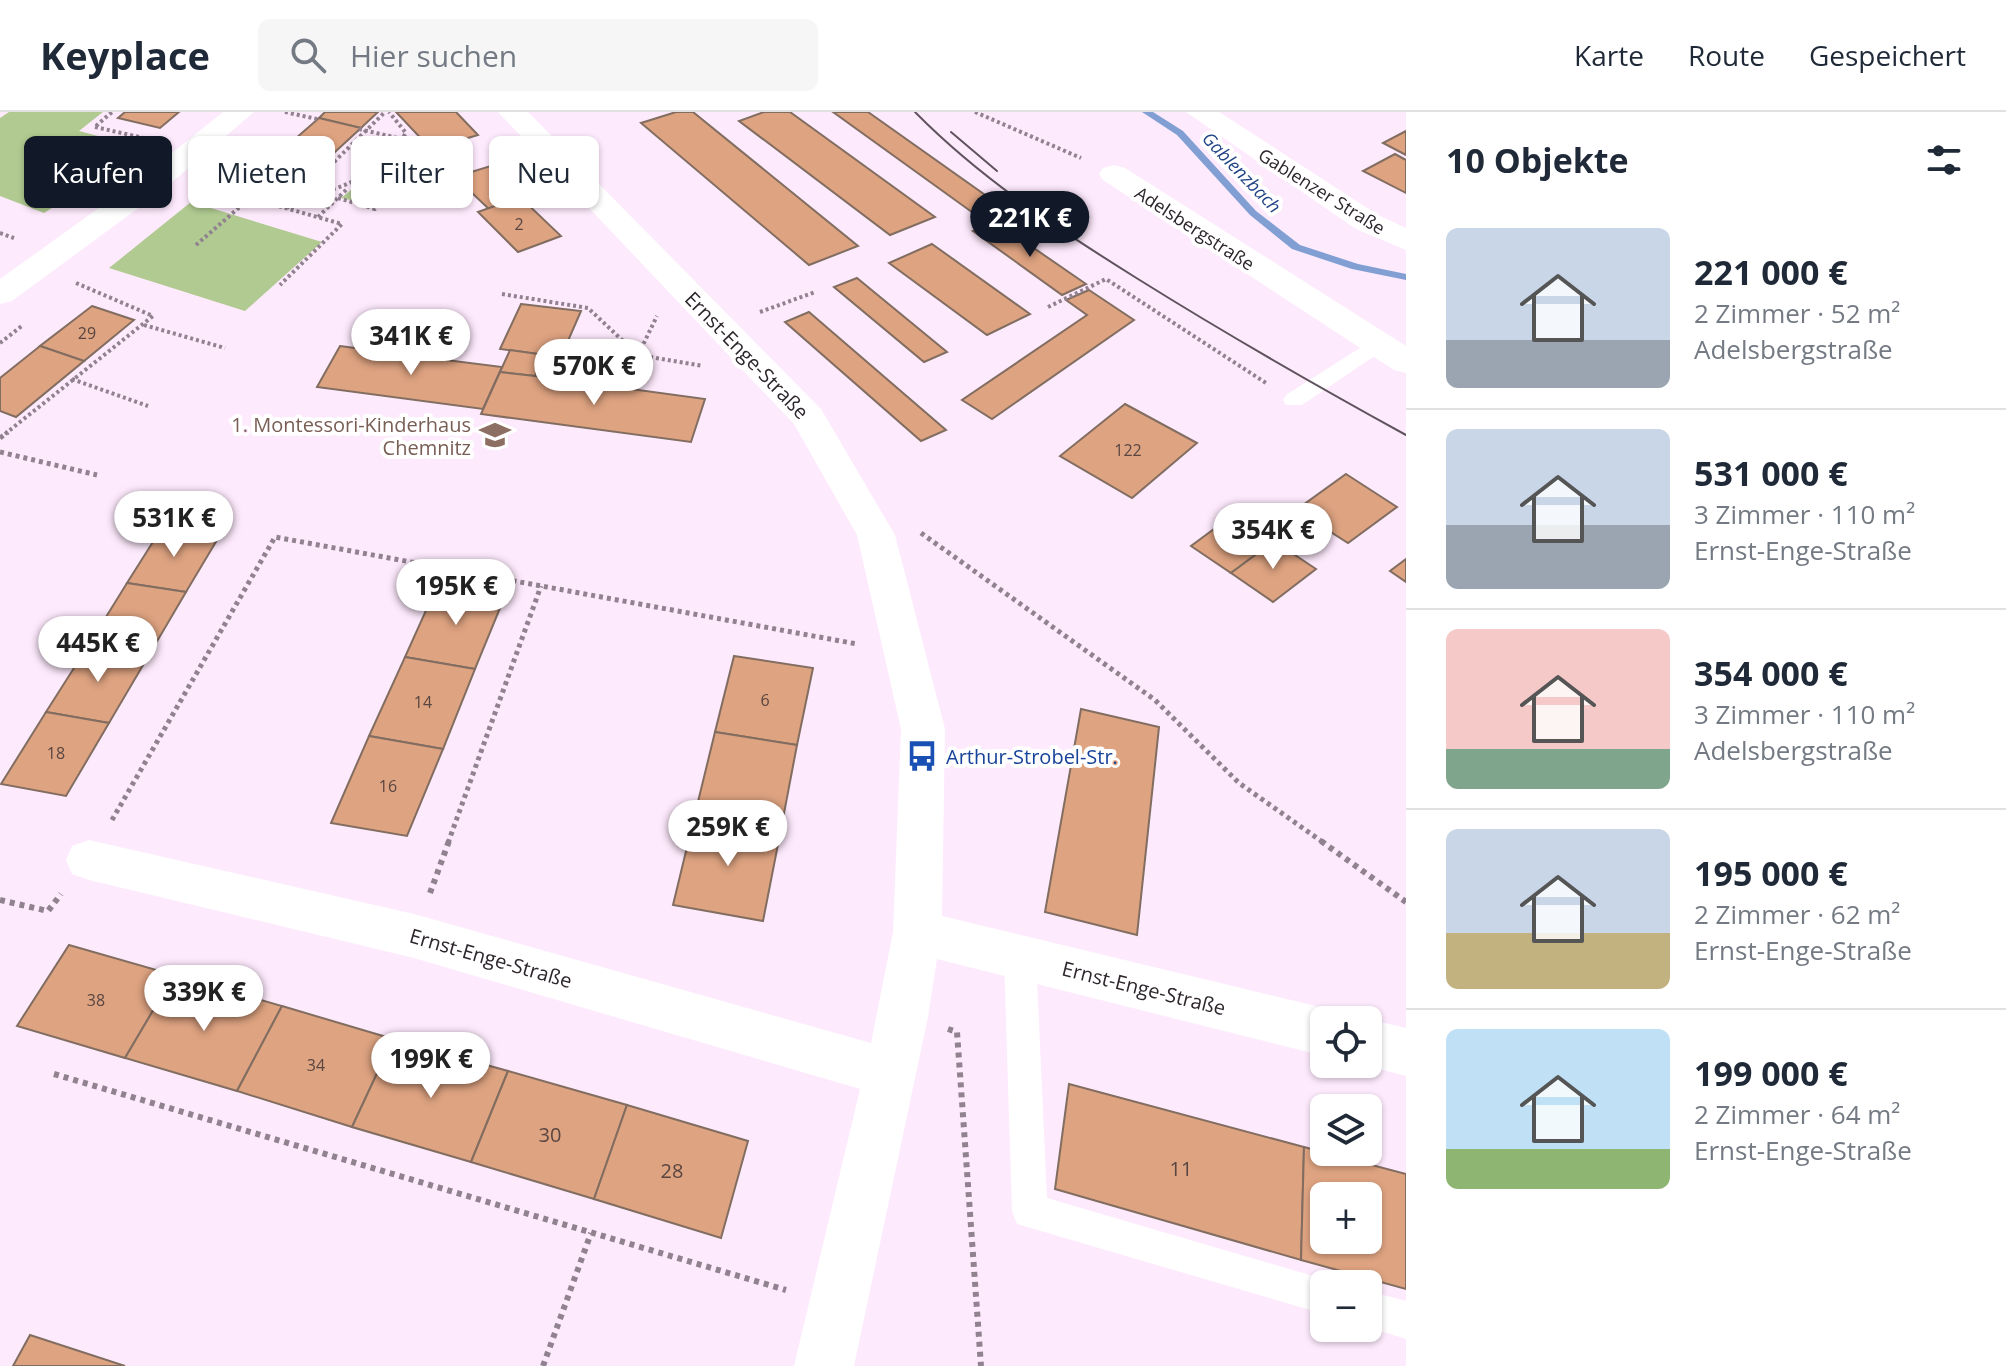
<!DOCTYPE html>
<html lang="de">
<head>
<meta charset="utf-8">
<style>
	:root { --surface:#fff; --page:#f6f6f7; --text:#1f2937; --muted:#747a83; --line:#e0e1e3; --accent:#111827 }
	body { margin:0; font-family:"Open Sans",sans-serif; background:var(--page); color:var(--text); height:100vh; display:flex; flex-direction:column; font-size:30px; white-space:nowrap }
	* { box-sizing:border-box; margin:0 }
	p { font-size:26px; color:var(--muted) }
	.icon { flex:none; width:44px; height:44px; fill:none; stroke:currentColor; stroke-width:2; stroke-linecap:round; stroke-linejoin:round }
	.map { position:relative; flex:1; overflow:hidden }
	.details { display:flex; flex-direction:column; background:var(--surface); width:600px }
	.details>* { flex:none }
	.guide { position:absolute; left:24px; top:24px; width:760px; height:72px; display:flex; gap:16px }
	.buttons { position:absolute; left:1310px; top:894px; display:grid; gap:16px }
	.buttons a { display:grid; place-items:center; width:72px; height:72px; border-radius:12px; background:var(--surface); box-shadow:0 2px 6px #0004; font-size:40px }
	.price { position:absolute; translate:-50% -68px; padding:0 18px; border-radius:28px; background:#fff; color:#222; font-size:26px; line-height:52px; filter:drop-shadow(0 2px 4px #0008) }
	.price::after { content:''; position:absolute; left:50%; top:48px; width:24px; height:18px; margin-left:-12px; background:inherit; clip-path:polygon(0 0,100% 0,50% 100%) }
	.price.on { background:var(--accent); color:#fff }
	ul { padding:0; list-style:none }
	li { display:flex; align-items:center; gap:24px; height:200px; padding:0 40px }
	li+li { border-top:2px solid var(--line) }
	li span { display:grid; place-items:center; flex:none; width:224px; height:160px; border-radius:12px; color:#555 }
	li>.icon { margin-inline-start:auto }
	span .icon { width:96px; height:96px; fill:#fffc; stroke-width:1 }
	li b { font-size:34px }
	h2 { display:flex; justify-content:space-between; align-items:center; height:96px; padding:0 40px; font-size:34px }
	.chip { padding:0 28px; border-radius:12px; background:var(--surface); box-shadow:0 2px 6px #0004; font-size:28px; line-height:72px }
	.chip.on { background:var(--accent); color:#fff }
	header { display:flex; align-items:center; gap:48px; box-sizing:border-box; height:112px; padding:0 40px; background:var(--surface); border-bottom:2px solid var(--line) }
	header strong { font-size:38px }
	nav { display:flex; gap:44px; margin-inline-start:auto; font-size:28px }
	.search { width:560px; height:72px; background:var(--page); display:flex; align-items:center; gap:20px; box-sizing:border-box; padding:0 28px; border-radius:12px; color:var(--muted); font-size:30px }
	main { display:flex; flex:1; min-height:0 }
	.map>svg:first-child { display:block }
	.green { fill:#b1ca91 }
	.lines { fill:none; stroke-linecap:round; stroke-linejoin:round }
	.stream { fill:#819fd3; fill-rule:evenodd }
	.building { fill:#dea381; stroke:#826d61; stroke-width:2; fill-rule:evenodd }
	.path-far2 { stroke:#90828f; stroke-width:4; stroke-dasharray:3 3; stroke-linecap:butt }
	.path-far1 { stroke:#90828f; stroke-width:5; stroke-dasharray:4 4; stroke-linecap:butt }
	.path { stroke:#90828f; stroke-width:6; stroke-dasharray:5 5; stroke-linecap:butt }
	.service { fill:#fff; fill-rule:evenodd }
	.minor { fill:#fff; fill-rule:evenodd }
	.tram { stroke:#5f545e; stroke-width:2 }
	.labels { text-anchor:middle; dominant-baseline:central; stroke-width:8; stroke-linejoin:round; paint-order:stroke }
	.number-label { font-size:16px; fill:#594541 }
	.far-water-label { font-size:18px; font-style:italic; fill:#224585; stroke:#fff }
	.far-street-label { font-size:18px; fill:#2d262c; stroke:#fff }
	.street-label { font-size:20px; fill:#2d262c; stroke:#fff }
	.education-label { font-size:20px; fill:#785e54; stroke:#fff; text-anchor:end }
	.transit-label { font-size:20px; fill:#164399; stroke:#fff; text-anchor:start }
	.near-number-label { font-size:20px; fill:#594541 }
</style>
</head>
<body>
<header>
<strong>Keyplace</strong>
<div class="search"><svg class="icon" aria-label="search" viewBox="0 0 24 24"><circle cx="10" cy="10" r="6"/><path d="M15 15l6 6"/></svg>Hier suchen</div>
<nav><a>Karte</a><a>Route</a><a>Gespeichert</a></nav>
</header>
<main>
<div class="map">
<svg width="1406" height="1254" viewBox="0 0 1406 1254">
	<rect width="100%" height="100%" fill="#feeafd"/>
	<g class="green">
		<path d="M9 0H103L79 19 159 40 101 84 82 77 44 101 0 84V6Z"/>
		<path d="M392 44 409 50 412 57 375 93 341 86Z"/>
		<path d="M191 90 322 130 245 199 109 156Z"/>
	</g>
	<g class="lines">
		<path class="stream" d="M1142 0H1153L1183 19 1256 99 1300 133 1358 152 1406 162V168L1352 157 1292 137 1250 103 1177 23Z"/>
	</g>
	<g class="building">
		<path d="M125 0H179L160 16 118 6Z"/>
		<path d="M325 0H378L361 16 319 6Z"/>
		<path d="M396 0H456L478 23 431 37Z"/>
		<path d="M676 0H693L858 134 809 153 641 11Z"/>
		<path d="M764 0H790L935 105 890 123 739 9Z"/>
		<path d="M833 0H868L1012 102 987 111Z"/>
		<path d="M319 6 361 16 322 52 279 41Z"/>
		<path d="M1406 19V43L1383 31Z"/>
		<path d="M279 41 322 52 281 89 237 78Z"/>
		<path d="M1395 42 1406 48V81L1363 59Z"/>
		<path d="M497 52 531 82 489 97 455 65Z"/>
		<path d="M520 85 561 124 518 140 478 100Z"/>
		<path d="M996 110 1086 172 1062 183 973 119Z"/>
		<path d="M932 132 1030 202 987 223 889 151Z"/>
		<path d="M857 166 947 240 924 250 834 175Z"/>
		<path d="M1089 178 1134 208 992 307 962 288 1087 203 1066 188Z"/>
		<path d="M521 192 581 199 561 245 500 237Z"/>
		<path d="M92 194 134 208 84 249 40 234Z"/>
		<path d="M809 200 946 318 921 329 785 210Z"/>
		<path d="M40 234 84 249 16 305 0 299V266Z"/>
		<path d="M340 234 438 247 502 255 483 297 317 275Z"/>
		<path d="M407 237 441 241 438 247 404 243Z"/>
		<path d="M510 238 545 243 535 264 500 260Z"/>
		<path d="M606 259 640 263 635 278 600 273Z"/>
		<path d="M500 260 535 264 705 287 691 330 481 302Z"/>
		<path d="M1125 292 1197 331 1132 386 1060 344Z"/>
		<path d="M1346 362 1397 395 1348 431 1296 398Z"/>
		<path d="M1233 403 1274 429 1231 461 1191 434Z"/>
		<path d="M163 414 220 423 186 480 127 471Z"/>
		<path d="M1274 429 1316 457 1273 490 1231 461Z"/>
		<path d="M1406 447V470L1390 459Z"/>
		<path d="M127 471 186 480 149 543 88 534Z"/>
		<path d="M437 474 505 484 475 557 405 545Z"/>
		<path d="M88 534 149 543 109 611 46 600Z"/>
		<path d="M734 544 813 556 797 633 715 620Z"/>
		<path d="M405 545 475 557 443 637 369 624Z"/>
		<path d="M1081 597 1159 615 1137 823 1045 800Z"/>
		<path d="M46 600 109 611 66 684 1 672Z"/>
		<path d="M715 620 797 633 781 717 695 702Z"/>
		<path d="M369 624 443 637 407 724 331 711Z"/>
		<path d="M695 702 781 717 763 809 673 793Z"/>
		<path d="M69 833 174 863 125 946 17 914Z"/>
		<path d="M174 863 282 894 237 979 125 946Z"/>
		<path d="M282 894 393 927 352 1015 237 979Z"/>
		<path d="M393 927 508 959 471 1050 352 1015Z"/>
		<path d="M508 959 627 993 594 1087 471 1050Z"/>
		<path d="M1069 972 1304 1035 1301 1148 1055 1077Z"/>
		<path d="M627 993 748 1029 721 1126 594 1087Z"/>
		<path d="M1304 1035 1406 1062V1177L1301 1148ZM1324 1084H1368V1128H1324Z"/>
		<path d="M30 1223 125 1254H13Z"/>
	</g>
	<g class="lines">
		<g class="path-far2">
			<path d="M285 0 317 7"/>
			<path d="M975 0 1081 46"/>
			<path d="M96 14 112 0"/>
			<path d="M95 15 148 27"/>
			<path d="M359 17 402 27"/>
			<path d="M83 62 134 25"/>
			<path d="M204 73 342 112 280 173"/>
			<path d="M303 81C347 81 374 59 402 27"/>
			<path d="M338 86 375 97 416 58 402 27 406 21 389 0"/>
			<path d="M287 96 385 0"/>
			<path d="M318 105 347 77"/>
			<path d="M0 121 14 126"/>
			<path d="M196 133 249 87"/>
			<path d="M502 182 588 196 638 243 703 254"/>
			<path d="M1048 195 1106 167 1266 271"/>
			<path d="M760 200 815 180"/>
			<path d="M144 213 225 236"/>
			<path d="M0 231 23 213"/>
			<path d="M623 261 638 243 657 204"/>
			<path d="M72 267 148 294"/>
			<path d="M5 322 153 204 76 171"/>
		</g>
		<g class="path-far1">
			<path d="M0 326 8 320"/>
			<path d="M0 340 97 363"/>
			<path d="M921 421 1155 588 1239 671 1324 731"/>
			<path d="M112 708 275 425 857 532"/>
			<path d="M448 731 541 474"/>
		</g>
		<g class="path">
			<path d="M1321 729 1406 790"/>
			<path d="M430 781 449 729"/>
			<path d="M0 788 48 799 61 782"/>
			<path d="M948 917 957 920 981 1254"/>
			<path d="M54 962 786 1178"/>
			<path d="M543 1254 591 1121"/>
		</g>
		<g class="service">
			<path d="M1377 225 1385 227 1388 232 1385 237 1302 293H1286L1283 288 1286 283Z"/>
			<path d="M1020 831 1031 835 1036 845 1047 1086 1337 1171 1324 1172V1202L1017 1112 1012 1099 1004 845 1009 835Z"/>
			<path d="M1368 1179 1406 1189V1227L1368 1215Z"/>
		</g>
		<g class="minor">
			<path d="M223 0H254L163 78 12 189 0 192V167L142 65Z"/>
			<path d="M498 0H528L821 297 895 423 945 617 942 804 1324 896 1342 903 1344 908H1324V944L937 847 928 905 854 1254H794L860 977 414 846 89 768 72 762 66 748 72 734 89 728 414 802 871 931 893 820 901 617 857 423 794 312Z"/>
			<path d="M1186 0H1219L1378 103 1406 116V138L1356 117Z"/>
			<path d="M1114 53 1125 56 1406 234V261L1394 258 1103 68 1099 62 1103 56Z"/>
			<path d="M1368 907 1406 916V964L1360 952H1368Z"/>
		</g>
		<g class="tram">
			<path d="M915 0C981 67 1058 117 1138 167 1226 222 1315 273 1406 323"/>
			<path d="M951 20 997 59"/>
		</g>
	</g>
	<defs>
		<symbol id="school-bare" viewBox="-9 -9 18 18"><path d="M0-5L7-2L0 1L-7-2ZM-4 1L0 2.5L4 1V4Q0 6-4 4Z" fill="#8d6e63" stroke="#fff" stroke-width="2.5" paint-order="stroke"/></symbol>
		<symbol id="bus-bare" viewBox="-9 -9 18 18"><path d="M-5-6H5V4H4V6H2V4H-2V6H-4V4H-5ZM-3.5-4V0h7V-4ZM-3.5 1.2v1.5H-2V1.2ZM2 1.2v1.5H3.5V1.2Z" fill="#1a4fb4" stroke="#fff" stroke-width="2.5" paint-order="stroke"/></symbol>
	</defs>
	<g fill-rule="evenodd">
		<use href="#school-bare" x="473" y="301" width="44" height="44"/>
		<use href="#bus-bare" x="900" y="622" width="44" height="44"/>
	</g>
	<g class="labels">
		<g class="number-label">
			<text x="519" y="112">2</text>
			<text x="87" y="221">29</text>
			<text x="1128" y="338">122</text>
			<text x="765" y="588">6</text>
			<text x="423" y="590">14</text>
			<text x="56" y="641">18</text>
			<text x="388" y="674">16</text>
			<text x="96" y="888">38</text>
			<text x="316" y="953">34</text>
		</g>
		<g class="far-water-label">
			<text transform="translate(1242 60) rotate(46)">Gablenzbach</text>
		</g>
		<g class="far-street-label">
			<text transform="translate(1322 79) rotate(32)">Gablenzer Straße</text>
			<text transform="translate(1195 116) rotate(33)">Adelsbergstraße</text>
		</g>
		<g class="street-label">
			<text transform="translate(747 243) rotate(46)">Ernst-Enge-Straße</text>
			<text transform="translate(491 846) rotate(16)">Ernst-Enge-Straße</text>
			<text transform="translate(1144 876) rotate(14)">Ernst-Enge-Straße</text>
		</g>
		<g class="education-label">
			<text x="471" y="312">1. Montessori-Kinderhaus<tspan x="471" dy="23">Chemnitz</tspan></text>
		</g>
		<g class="transit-label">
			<text x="946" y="644">Arthur-Strobel-Str.</text>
		</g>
		<g class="near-number-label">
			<text x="550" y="1022">30</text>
			<text x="1181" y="1056">11</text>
			<text x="672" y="1058">28</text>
		</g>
	</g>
</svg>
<div class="buttons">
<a><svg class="icon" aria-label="locate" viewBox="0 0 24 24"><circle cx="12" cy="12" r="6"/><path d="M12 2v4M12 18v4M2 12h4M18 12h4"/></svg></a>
<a><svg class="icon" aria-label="layers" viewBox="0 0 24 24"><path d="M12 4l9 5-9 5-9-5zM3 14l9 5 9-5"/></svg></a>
<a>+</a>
<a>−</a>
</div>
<b class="price on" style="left:1030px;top:147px">221K €</b>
<b class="price" style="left:411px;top:265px">341K €</b>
<b class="price" style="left:594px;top:295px">570K €</b>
<b class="price" style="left:174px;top:447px">531K €</b>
<b class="price" style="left:1273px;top:459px">354K €</b>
<b class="price" style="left:456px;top:515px">195K €</b>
<b class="price" style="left:98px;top:572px">445K €</b>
<b class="price" style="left:728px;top:756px">259K €</b>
<b class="price" style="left:204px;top:921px">339K €</b>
<b class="price" style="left:431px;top:988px">199K €</b>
<div class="guide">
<a class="chip on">Kaufen</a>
<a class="chip">Mieten</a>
<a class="chip">Filter</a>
<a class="chip">Neu</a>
</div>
</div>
<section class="details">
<h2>10 Objekte<svg class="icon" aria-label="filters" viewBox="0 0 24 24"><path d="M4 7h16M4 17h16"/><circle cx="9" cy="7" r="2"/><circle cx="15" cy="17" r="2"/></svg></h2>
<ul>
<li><span style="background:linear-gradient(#c9d6e8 70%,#9aa5b1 0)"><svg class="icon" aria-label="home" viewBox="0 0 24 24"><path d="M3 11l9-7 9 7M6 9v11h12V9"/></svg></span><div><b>221 000 €</b><p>2 Zimmer · 52 m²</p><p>Adelsbergstraße</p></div></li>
<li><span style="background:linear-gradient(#c9d6e8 60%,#9aa5b1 0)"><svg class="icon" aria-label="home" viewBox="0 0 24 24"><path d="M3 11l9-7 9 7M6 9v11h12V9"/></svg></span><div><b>531 000 €</b><p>3 Zimmer · 110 m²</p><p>Ernst-Enge-Straße</p></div></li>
<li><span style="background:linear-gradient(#f6c9c9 75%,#7fa58c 0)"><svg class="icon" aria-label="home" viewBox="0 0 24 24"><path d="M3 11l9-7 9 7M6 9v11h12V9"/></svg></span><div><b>354 000 €</b><p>3 Zimmer · 110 m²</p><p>Adelsbergstraße</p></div></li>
<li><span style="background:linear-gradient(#c9d6e8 65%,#c2b280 0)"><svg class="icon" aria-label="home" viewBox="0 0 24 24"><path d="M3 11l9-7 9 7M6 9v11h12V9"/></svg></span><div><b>195 000 €</b><p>2 Zimmer · 62 m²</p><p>Ernst-Enge-Straße</p></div></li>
<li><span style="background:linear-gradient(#bfe0f5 75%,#8fb573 0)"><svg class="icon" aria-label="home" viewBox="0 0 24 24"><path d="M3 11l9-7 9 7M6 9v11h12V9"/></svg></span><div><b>199 000 €</b><p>2 Zimmer · 64 m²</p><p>Ernst-Enge-Straße</p></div></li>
</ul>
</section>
</main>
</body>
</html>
